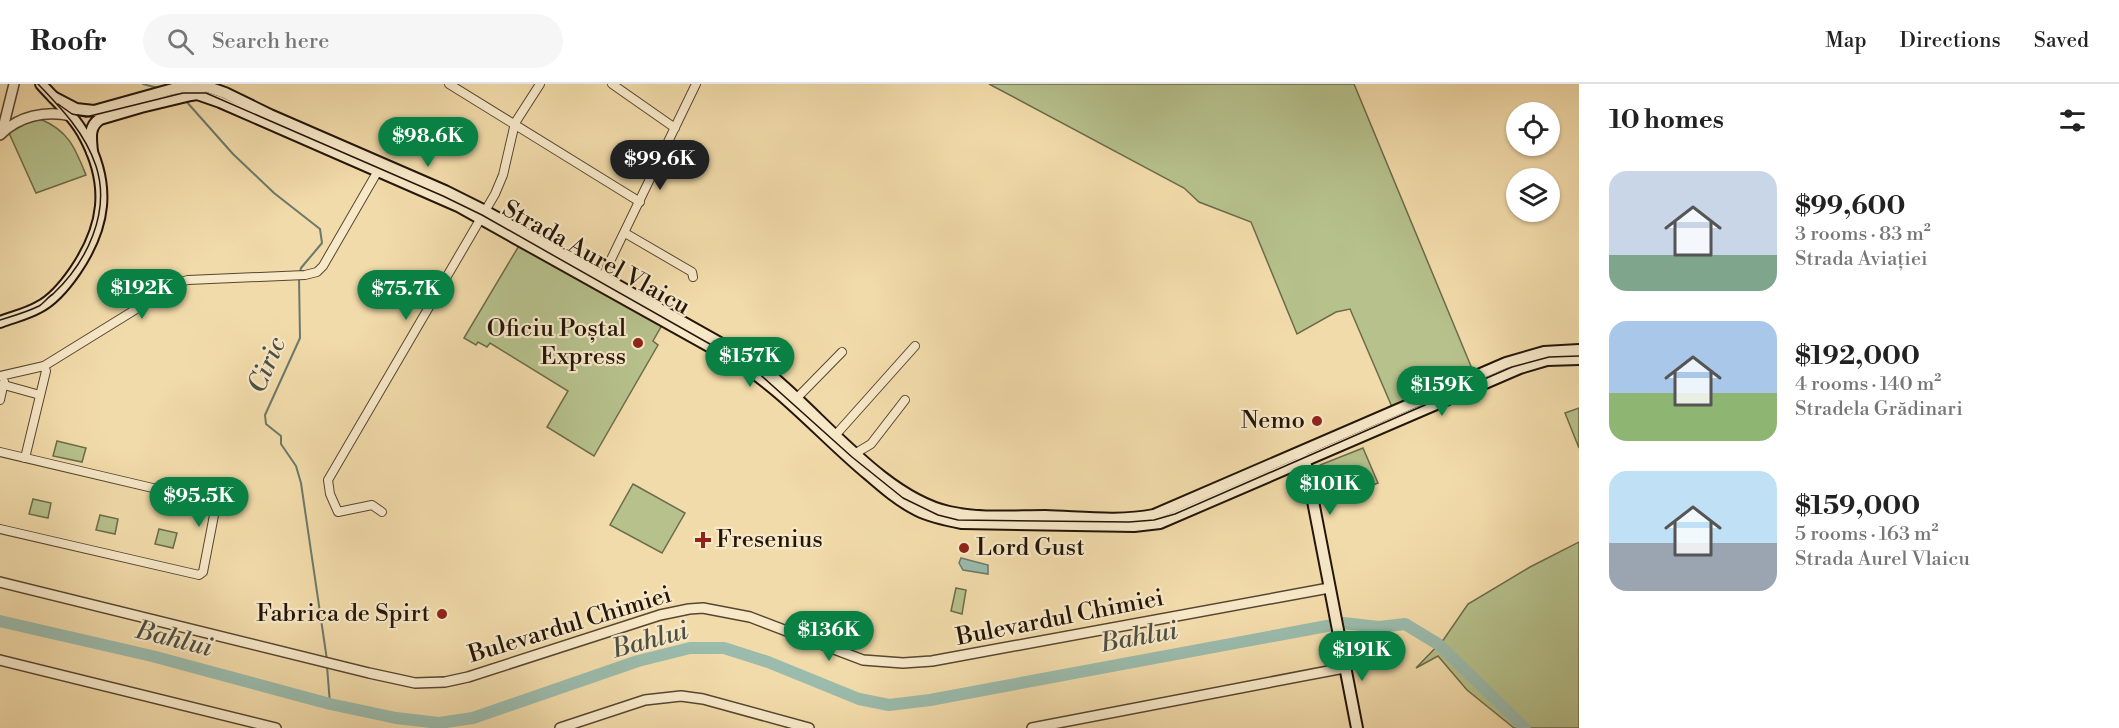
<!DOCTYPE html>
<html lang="en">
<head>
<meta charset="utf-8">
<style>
	:root { --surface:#fff; --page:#f6f6f6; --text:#222; --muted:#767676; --line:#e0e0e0; --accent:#0b8043 }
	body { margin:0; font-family:"Libre Bodoni",serif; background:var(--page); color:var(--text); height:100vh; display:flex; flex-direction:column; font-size:22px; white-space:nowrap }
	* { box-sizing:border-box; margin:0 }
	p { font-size:20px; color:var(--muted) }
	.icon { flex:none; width:33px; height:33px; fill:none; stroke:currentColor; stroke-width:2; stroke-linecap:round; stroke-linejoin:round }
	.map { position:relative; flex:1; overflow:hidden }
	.panel { display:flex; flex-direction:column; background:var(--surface); width:540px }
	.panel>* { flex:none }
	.controls { position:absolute; left:1506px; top:18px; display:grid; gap:12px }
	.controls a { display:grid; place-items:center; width:54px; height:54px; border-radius:50%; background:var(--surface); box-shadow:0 2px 4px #0004; font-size:30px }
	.price { position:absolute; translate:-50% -51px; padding:0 14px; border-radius:21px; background:var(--accent); color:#fff; font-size:20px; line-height:39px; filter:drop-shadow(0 2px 3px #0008) }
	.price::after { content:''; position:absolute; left:50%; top:36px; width:18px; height:14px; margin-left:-9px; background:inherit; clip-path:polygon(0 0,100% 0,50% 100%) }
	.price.active { background:#222; color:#fff }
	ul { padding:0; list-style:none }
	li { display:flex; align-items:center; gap:18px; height:150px; padding:0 30px }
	li span { display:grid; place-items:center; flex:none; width:168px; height:120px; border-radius:18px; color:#555 }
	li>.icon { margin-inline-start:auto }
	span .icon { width:72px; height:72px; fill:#fffc; stroke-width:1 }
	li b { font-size:26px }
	h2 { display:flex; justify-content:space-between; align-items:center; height:72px; padding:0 30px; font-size:26px }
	header { display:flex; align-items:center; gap:36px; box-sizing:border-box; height:84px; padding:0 30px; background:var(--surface); border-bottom:2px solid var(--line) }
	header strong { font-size:28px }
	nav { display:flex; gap:33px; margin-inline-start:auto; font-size:21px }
	.search { width:420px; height:54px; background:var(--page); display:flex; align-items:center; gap:15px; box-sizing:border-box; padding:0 21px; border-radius:33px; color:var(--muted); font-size:22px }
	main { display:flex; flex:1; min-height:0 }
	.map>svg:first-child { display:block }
	.green { fill:#b6c18c; stroke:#6c6b4a; stroke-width:1.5 }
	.water { fill:#9bbbac; stroke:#6b796b; stroke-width:1.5 }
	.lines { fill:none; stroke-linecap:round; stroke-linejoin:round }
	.stream { stroke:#6b796b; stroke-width:2 }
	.river { stroke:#9bbbac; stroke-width:12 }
	.minor-casing { stroke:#574631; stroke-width:10 }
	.tertiary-casing { stroke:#574631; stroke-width:12 }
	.secondary-casing { stroke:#231509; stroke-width:14 }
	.minor { stroke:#f7e8c8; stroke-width:8 }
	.tertiary { stroke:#f7e8c8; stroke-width:9 }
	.secondary { stroke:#f7e8c8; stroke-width:10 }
	.tram { stroke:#231509; stroke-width:1.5 }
	.poi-dot { fill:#8f2418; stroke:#f7e8c8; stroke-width:2 }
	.labels { text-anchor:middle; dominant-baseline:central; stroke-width:4.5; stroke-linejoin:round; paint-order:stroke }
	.street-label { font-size:24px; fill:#231509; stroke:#f7e8c8 }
	.poi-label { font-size:24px; fill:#231509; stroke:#f7e8c8; text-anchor:end }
	.water-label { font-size:26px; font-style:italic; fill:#4d4f42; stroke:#f7e8c8 }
</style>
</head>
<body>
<header>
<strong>Roofr</strong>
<div class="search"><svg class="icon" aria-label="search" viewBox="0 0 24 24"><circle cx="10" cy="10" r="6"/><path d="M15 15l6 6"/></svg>Search here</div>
<nav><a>Map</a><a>Directions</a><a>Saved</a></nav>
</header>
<main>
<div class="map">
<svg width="1579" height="644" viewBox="0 0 1579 644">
	<rect width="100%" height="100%" fill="#f2dbaa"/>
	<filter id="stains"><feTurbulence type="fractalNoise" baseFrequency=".00333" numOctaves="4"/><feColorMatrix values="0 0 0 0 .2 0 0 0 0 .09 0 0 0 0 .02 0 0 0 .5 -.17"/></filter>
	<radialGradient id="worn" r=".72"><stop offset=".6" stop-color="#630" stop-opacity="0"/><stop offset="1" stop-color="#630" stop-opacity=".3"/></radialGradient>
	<g class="green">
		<path d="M989 0H1354L1473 287 1392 323 1350 225 1336 228 1297 250 1251 138 1199 118 1184 104Z"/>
		<path d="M40 35C69 47 75 64 86 91L36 109 9 49 27 39Z"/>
		<path d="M520 160 662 241 653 257 658 261 594 372 547 343 568 307 490 259 487 263 478 258 476 261 464 254Z"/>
		<path d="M1579 324V364L1565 329Z"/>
		<path d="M57 357 86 364 82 378 53 372Z"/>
		<path d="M1363 364 1378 399 1324 420 1320 400V381Z"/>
		<path d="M633 400 685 429 662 469 610 441Z"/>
		<path d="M33 415 51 419 48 434 29 430Z"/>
		<path d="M100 431 118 435 115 450 96 446Z"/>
		<path d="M159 445 177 449 173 464 155 460Z"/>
		<path d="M1579 458V644H1514L1467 606 1438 572 1416 584 1444 555 1468 520 1530 483Z"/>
		<path d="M956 504 966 506 962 530 951 527Z"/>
	</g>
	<path class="water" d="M961 474 988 481V490L963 486 959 479Z"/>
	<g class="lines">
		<g class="stream">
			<path d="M143 0 158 4"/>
			<path d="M185 16 233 70 274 109 320 145 322 159 301 184 300 188"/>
			<path d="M299 193 300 254 265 331 266 340 281 352V360L296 382 301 399 327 576"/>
			<path d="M327 582 330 620"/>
		</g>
		<path class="river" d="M0 537 152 572 330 620 396 634 439 639 473 634 638 577 690 564H724L768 578 859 615 889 621 930 616 1343 539 1379 543 1405 540 1438 560 1525 644"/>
		<defs>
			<g id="minor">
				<path d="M449 0 640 118"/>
				<path d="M612 0 675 44"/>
				<path d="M625 149 692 188 693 193"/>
				<path d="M601 196 696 0"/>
				<path d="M0 292 44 282 180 198 188 196 305 191 317 188 323 182 379 85"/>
				<path d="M4 301 40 311"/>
				<path d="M0 316 4 298"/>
				<path d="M793 318 842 268"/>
				<path d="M832 355 915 262"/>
				<path d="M0 368 212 418 215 426 203 488 199 491 0 445"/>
				<path d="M856 369 871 360 905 316"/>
				<path d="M25 374 46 287 44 282"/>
				<path d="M382 428 372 421 338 428 330 410 328 396 495 110 503 91 515 39 540 0"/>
			</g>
			<g id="tertiary">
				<path d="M2 48 14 0"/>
				<path d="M0 51C18 32 46 26 71 32"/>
				<path d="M0 498 369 589 415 599 445 598 468 593 660 531 689 525 703 524 750 533 863 576 903 579 932 577 1329 504"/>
				<path d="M0 576 276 644"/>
				<path d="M560 644 645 616 681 612 703 615 809 644"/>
				<path d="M1032 644 1344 584"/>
			</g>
			<g id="secondary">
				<path d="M53 13 76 25 94 27 173 5 192 2 208 3 225 9 270 31 445 107 485 127 752 277C812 319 878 412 949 428 980 435 1014 432 1045 432 1081 433 1119 438 1154 431L1506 279 1544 268 1579 266"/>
				<path d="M92 68C91 55 88 43 100 35L141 23 191 11 197 10 220 18 458 122 732 275C782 304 824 354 869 391 884 404 899 417 917 426 931 433 946 436 962 439L1134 442 1160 439 1520 284 1547 276 1579 275"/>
				<path d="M0 238C13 233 27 230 39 223 53 216 66 200 75 187 105 143 111 102 85 53 75 33 56 17 41 0"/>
				<path d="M1301 371 1306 381 1357 644"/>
			</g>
		</defs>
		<use href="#minor" class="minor-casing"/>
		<use href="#tertiary" class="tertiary-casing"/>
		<use href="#secondary" class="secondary-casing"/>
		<use href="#minor" class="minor"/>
		<use href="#tertiary" class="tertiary"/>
		<use href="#secondary" class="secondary"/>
		<g class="tram">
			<path d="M58 20 72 30 86 33 183 9H206L443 112 482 131 754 285 852 373 903 414 938 431 958 436 1129 438 1154 436 1175 430 1512 283 1549 273 1579 272"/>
			<path d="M0 236C13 232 27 228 39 222 44 219 48 213 53 210 87 178 111 128 96 82 85 49 62 25 38 0"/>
		</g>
	</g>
	<g class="poi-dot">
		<circle cx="638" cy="259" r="6"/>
		<circle cx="1317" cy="337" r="6"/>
		<path d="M700 447h6v6h6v6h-6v6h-6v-6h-6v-6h6z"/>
		<circle cx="964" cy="464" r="6"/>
		<circle cx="442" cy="530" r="6"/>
	</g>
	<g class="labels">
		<g class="street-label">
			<text transform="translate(596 174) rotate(29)">Strada Aurel Vlaicu</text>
			<text transform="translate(1060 534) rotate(-11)">Bulevardul Chimiei</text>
			<text transform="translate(570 541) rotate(-17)">Bulevardul Chimiei</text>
		</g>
		<g class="poi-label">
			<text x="626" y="245">Oficiu Poștal<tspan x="626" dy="28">Express</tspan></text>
			<text x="1305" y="337">Nemo</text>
			<text x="716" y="456" text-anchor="start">Fresenius</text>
			<text x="976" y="464" text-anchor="start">Lord Gust</text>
			<text x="430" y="530">Fabrica de Spirt</text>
		</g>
		<g class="water-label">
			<text transform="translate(267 281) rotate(-67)">Ciric</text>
			<text transform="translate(1139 553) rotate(-10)">Bahlui</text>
			<text transform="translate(174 555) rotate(14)">Bahlui</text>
			<text transform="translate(650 556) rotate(-15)">Bahlui</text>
		</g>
	</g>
	<rect width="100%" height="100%" filter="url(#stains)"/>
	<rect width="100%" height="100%" fill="url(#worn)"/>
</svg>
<div class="controls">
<a><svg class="icon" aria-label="locate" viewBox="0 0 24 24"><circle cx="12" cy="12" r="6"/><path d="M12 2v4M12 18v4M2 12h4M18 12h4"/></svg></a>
<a><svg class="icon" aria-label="layers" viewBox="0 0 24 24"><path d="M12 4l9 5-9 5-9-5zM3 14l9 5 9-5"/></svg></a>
</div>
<b class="price" style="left:428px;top:84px">$98.6K</b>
<b class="price active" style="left:660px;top:107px">$99.6K</b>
<b class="price" style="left:142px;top:236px">$192K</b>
<b class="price" style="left:406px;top:237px">$75.7K</b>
<b class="price" style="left:750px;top:304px">$157K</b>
<b class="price" style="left:1442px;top:333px">$159K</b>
<b class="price" style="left:1330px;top:432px">$101K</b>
<b class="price" style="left:199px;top:444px">$95.5K</b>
<b class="price" style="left:829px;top:578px">$136K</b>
<b class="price" style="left:1362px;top:598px">$191K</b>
</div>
<section class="panel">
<h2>10 homes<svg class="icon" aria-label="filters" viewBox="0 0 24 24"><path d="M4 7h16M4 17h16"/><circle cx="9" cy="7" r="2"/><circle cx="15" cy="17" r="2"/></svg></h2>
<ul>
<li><span style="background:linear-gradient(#c9d6e8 70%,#7fa58c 0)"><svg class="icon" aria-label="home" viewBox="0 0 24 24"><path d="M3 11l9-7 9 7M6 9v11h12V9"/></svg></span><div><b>$99,600</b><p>3 rooms · 83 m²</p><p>Strada Aviației</p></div></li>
<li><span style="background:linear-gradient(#a9c7e8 60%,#8fb573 0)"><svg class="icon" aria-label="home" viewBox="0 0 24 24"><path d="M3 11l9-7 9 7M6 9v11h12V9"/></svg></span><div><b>$192,000</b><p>4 rooms · 140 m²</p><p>Stradela Grădinari</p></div></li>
<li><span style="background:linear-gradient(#bfe0f5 60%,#9aa5b1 0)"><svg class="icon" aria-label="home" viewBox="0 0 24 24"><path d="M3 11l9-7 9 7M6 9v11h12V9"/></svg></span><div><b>$159,000</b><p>5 rooms · 163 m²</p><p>Strada Aurel Vlaicu</p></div></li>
</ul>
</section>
</main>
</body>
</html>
